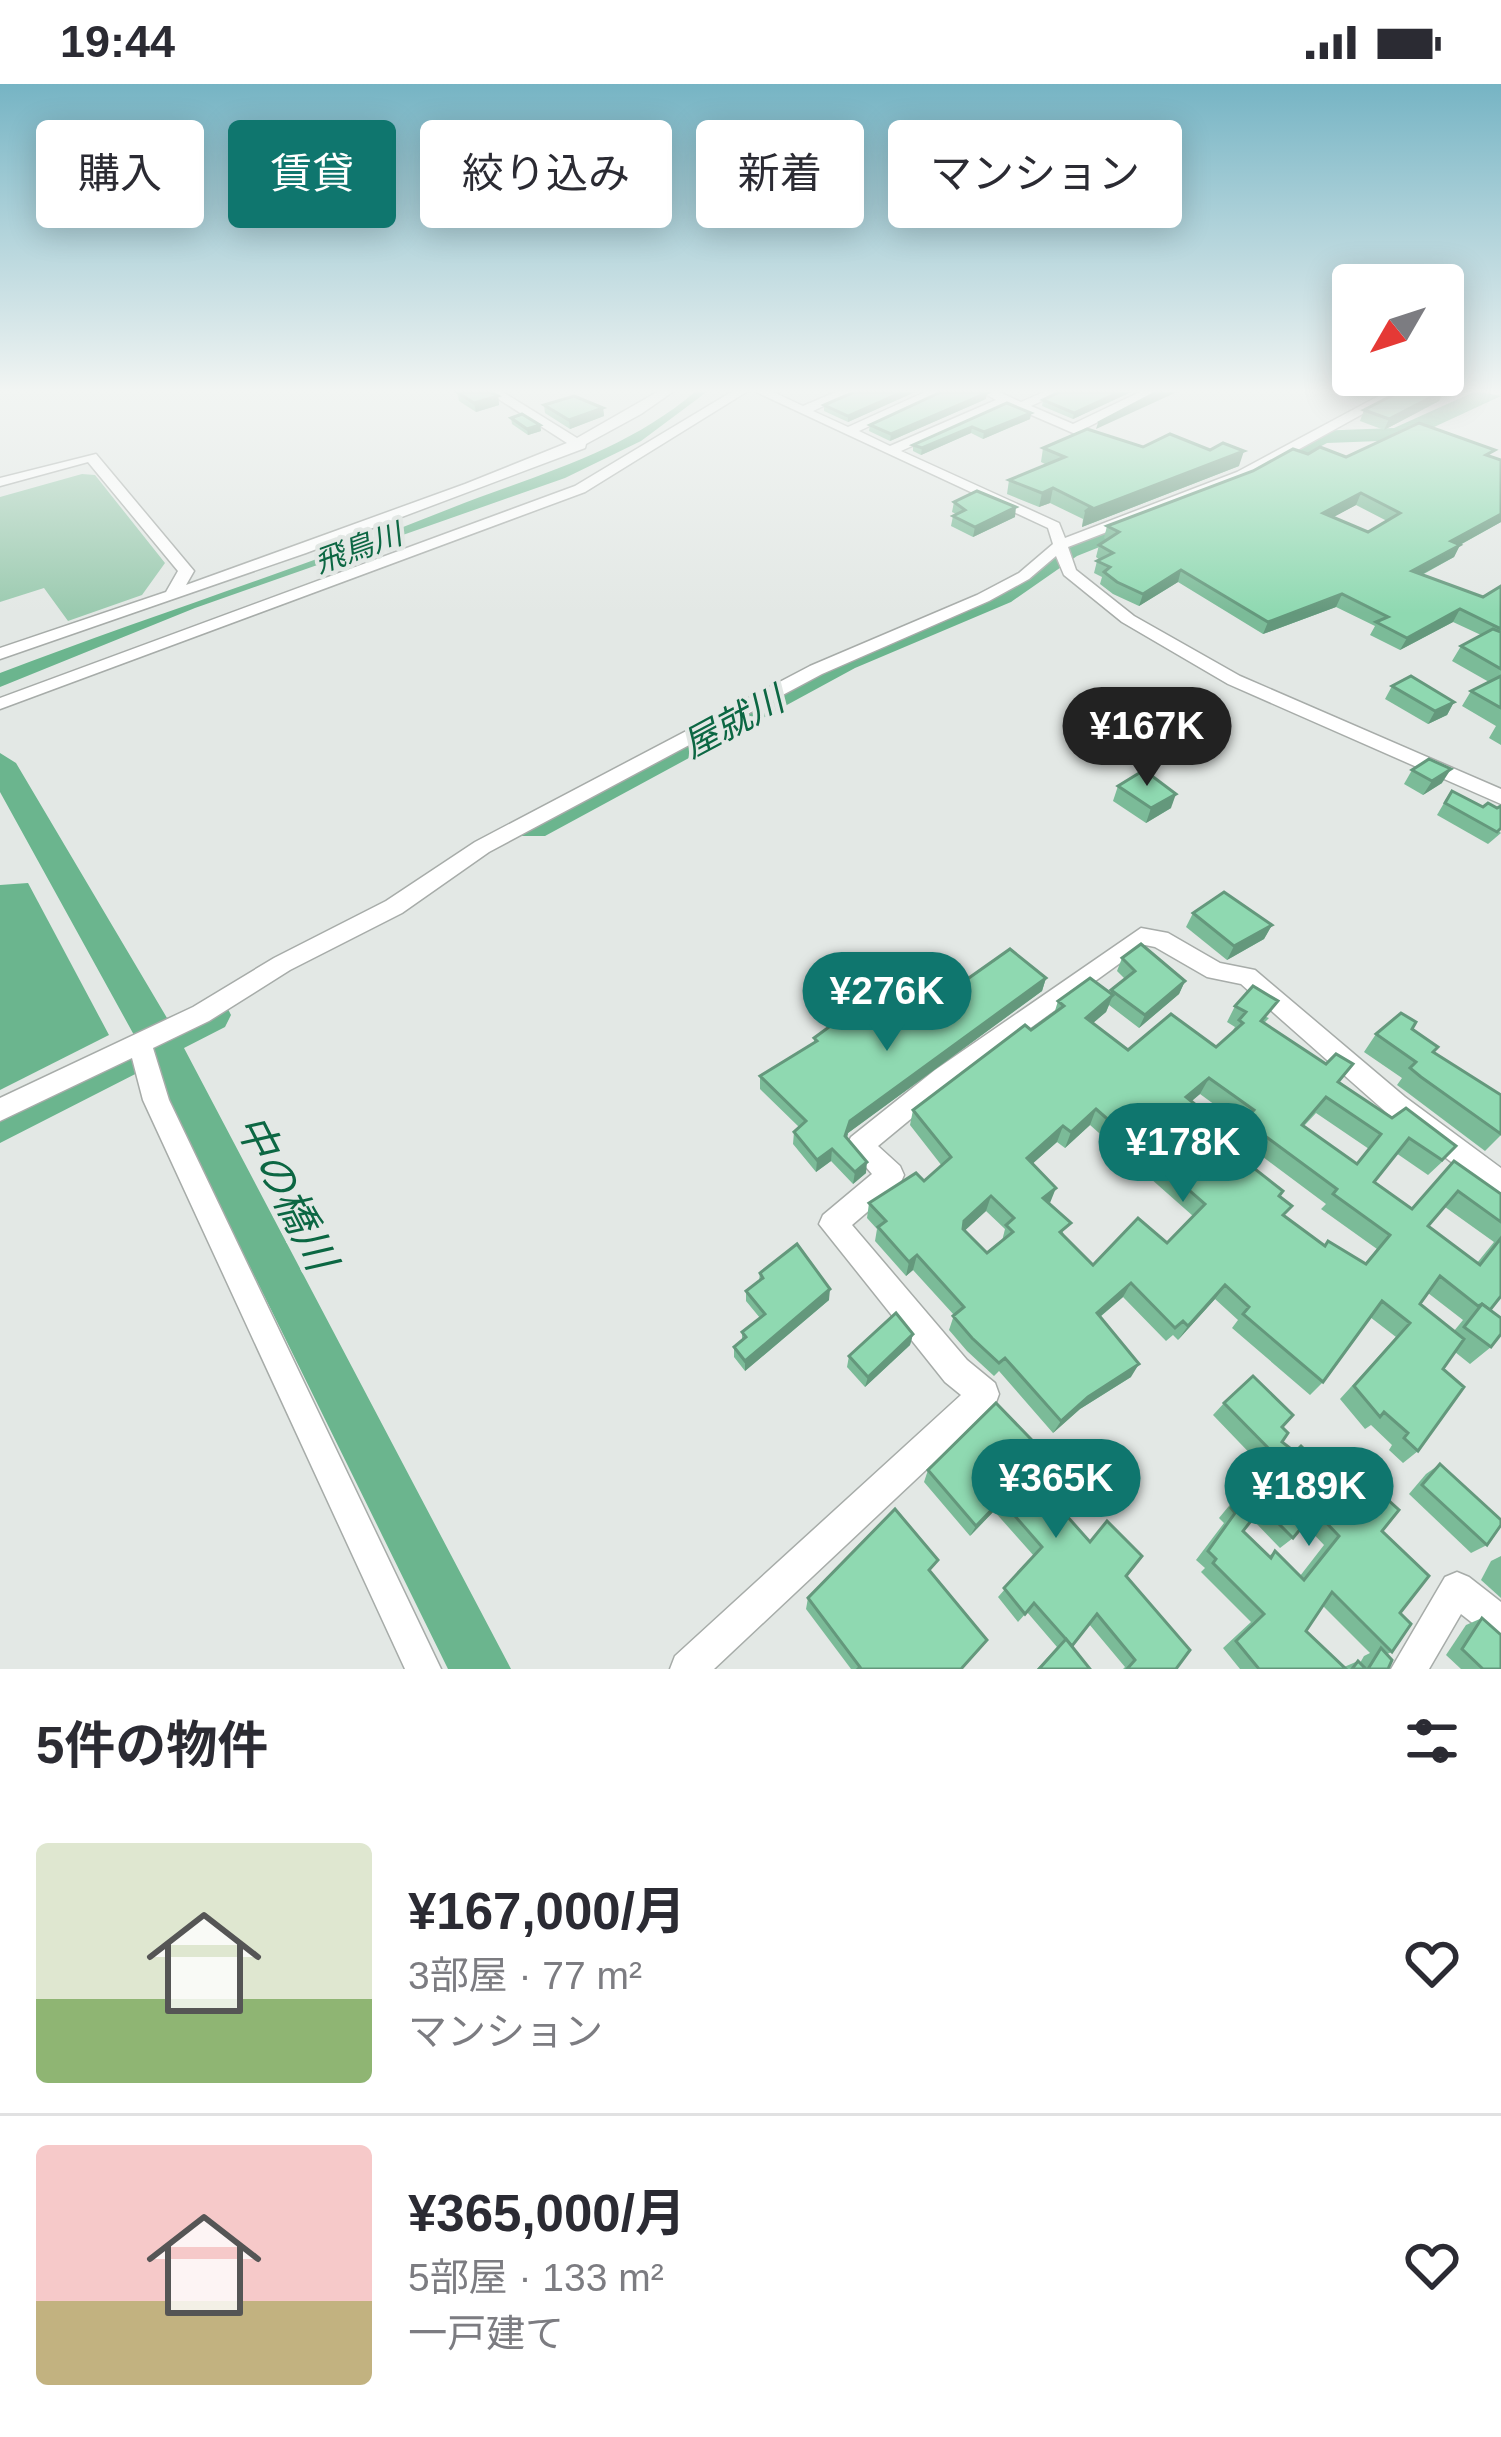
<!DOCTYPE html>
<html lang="ja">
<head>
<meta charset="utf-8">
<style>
	:root { --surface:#fff; --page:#f2f2f3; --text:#2b2b33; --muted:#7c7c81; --line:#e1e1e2; --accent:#0f766e }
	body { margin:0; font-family:Helvetica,"Noto Sans JP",sans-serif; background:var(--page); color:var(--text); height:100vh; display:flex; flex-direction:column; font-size:45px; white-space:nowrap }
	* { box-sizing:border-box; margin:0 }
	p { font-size:39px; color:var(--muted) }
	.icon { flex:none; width:66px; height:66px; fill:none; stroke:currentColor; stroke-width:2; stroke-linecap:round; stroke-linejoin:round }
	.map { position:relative; height:1585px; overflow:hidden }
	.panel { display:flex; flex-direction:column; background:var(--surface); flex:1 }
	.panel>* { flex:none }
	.banner { position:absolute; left:36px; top:36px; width:1431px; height:108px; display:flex; gap:24px }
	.needle { width:78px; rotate:231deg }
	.controls { position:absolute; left:1332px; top:180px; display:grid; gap:24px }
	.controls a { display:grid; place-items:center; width:132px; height:132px; border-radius:12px; background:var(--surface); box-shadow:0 6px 30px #0003; font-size:60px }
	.price { position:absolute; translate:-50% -102px; padding:0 27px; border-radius:42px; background:var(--accent); color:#fff; font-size:39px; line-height:78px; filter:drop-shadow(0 3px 6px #0008) }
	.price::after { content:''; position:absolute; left:50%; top:72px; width:36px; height:27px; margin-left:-18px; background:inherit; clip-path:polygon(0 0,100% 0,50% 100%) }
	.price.selected { background:#222; color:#fff }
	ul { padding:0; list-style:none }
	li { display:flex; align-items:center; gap:36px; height:300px; padding:0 36px }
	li+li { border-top:3px solid var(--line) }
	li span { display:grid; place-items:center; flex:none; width:336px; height:240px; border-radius:12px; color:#555 }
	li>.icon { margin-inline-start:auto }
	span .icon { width:144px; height:144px; fill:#fffc; stroke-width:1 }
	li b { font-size:51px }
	h2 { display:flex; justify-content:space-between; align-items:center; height:144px; padding:0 36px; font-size:51px }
	.chip { padding:0 42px; border-radius:12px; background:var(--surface); box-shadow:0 6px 30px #0003; font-size:42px; line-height:108px }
	.chip.selected { background:var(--accent); color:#fff }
	.status { display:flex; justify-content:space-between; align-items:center; height:84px; padding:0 60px; background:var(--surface); direction:ltr }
	.status svg { height:33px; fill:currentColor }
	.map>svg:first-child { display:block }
	.green { fill:#9acaaf }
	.water { fill:#6bb58e }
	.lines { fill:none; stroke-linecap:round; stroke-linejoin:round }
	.river { fill:#6bb58e; fill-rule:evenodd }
	.minor-casing { stroke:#a7aca9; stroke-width:3 }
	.minor { fill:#fff; fill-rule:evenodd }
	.wall { fill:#7bbb98; fill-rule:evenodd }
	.shaded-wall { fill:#64987c }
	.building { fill:#8fd9b1; stroke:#64987c; stroke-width:3; fill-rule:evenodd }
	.labels { text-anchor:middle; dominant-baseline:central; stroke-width:9; stroke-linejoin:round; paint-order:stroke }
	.far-water-label { font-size:30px; font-style:italic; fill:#0c6743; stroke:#e3e8e5 }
	.water-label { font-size:36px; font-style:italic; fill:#0c6743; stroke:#e3e8e5 }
	.near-water-label { font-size:42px; font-style:italic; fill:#0c6743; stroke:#e3e8e5 }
</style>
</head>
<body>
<div class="status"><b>19:44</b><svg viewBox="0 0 49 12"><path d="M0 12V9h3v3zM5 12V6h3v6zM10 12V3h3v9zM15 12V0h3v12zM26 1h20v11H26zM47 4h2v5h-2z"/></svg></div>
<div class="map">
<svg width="1501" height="1585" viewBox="0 0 1501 1585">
	<rect width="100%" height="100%" fill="#e3e8e5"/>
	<path class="green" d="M82 390 95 391 165 479 142 511 68 537 44 504 0 518V413Z"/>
	<g class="water">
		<path d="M696 307H708L641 357 565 394 195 524 0 603V589C149 532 301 484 449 425 535 391 624 369 696 307Z"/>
		<path d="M28 799 109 951 0 1006V801Z"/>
	</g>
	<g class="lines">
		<g class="river">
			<path d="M1476 307 1501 312 1406 356 1327 359 1266 392 1246 387 1315 347 1394 344Z"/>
			<path d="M1148 428 1160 435 1157 440 1077 472 1011 518 855 584 545 752H521L516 744 521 736 835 572 991 506 1059 462Z"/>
			<path d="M0 669 16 679 167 934 211 915 225 919 231 931 225 943 184 964 511 1585H448L151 982 0 1059V1019L134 951 0 708Z"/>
		</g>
		<defs>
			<g id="minor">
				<path d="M486 307H501L577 354 659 307H674L641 330 586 360 585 364 306 469 0 575V564L166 508 178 487 88 378 0 402V394L96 370 194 487 186 501 465 400 567 359Z"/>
				<path d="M733 307H748L585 408 0 625V614L575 402Z"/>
				<path d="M754 307H771L803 322 838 307H855L813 327 848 343 927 307H944L859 347 890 362 996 316 980 307H997L1021 318 1046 307H1064L1031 322 1073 340 1142 307H1159L1084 345 1108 355V361L1103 362 1006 320 901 367 1059 439 1065 454 1237 388 1388 307H1404L1247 394 1068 463 1076 486 1134 532 1240 592 1501 705V720L1228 600 1122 538 1064 491 1056 472 1029 495 989 517 822 590 489 768 402 829 290 886 209 937 153 964 169 1016 441 1585H405L143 1016 132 974 0 1037V1014L193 923 274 874 386 817 475 758 810 582 977 511 1019 489 1053 460 1048 444Z"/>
				<path d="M1141 844 1168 849 1220 879 1255 886 1405 1013 1501 1084V1112L1492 1109 1387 1029 1241 900 1207 893 1155 863 1145 861 953 1000 878 1062 900 1082 904 1091 900 1100 852 1141 967 1276 995 1299 999 1310 995 1321 714 1585H670L675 1572 961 1311 945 1298 819 1140 823 1131 872 1090 847 1061 851 1053 935 986Z"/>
				<path d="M1457 1488 1469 1493 1501 1518V1557L1489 1552 1461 1530 1429 1585H1391L1445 1493Z"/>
			</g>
		</defs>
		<use href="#minor" class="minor-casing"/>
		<use href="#minor" class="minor"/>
	</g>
	<g class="wall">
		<path d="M457 308 498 312 499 321 476 328 459 317Z"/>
		<path d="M854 308H915L848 338 824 327V321Z"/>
		<path d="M1059 308H1131L1073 335 1042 322 1043 316Z"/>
		<path d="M1443 308 1439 317 1384 346 1360 337 1364 326Z"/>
		<path d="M986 315 890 357 869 347 870 341Z"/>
		<path d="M1007 319 1031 329 1030 335 983 355 971 349 921 371 913 367V361Z"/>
		<path d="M544 321 603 324 604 332 570 345 545 329Z"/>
		<path d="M511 334 540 341 541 347 528 351 512 340Z"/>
		<path d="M1143 363 1239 382 1082 443 1083 435 1050 419 1039 423 1007 410 1009 396 1047 381 1041 378 1043 364Z"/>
		<path d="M1308 370 1346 373H1492L1501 438 1460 461 1454 473 1422 491 1483 513 1501 502V661L1489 654 1496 642 1462 622 1471 607 1489 598 1452 577 1461 562 1481 551 1453 538 1400 566 1370 551 1375 542 1336 523 1263 550 1178 498 1139 522 1113 510 1100 500 1102 493 1094 489 1097 477 1100 476 1096 473 1099 461 1107 456 1104 454 1107 442ZM1356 421 1387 437 1368 448 1333 433Z"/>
		<path d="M954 418 1015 433 973 453 951 442 953 432 956 430 952 428Z"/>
		<path d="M1392 602 1454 618 1447 631 1428 640 1385 615Z"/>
		<path d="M1412 686 1442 699 1423 711 1404 700Z"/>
		<path d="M1118 702 1171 724 1146 739 1113 717Z"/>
		<path d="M1451 707 1501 749 1488 760 1437 731Z"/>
		<path d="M1193 829 1272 841 1264 855 1227 876 1186 843Z"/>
		<path d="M1122 874 1185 897 1179 910 1139 944 1109 921 1106 928 1093 939 1128 966 1216 963 1232 948 1235 943 1227 938 1235 922 1269 934 1264 939 1443 1077 1428 1091 1396 1069 1374 1098 1412 1125 1454 1077 1501 1110V1212L1490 1226 1491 1263 1470 1280 1455 1268 1443 1285 1418 1367 1403 1379 1389 1366 1392 1361 1371 1341 1365 1345 1340 1315 1396 1253 1370 1233 1323 1298 1310 1311 1232 1244 1238 1236 1215 1215 1178 1256 1173 1251 1166 1257 1123 1213 1100 1233 1131 1293 1080 1325 1053 1349 999 1287 994 1292 967 1267 949 1246 954 1231 913 1186 906 1192 875 1157 877 1145 867 1134 869 1119 924 1097 942 1082 910 1041 913 1026 1054 930 1058 917 1110 909 1125 895 1117 887ZM1200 1010 1241 1040 1232 1050 1191 1017ZM1316 1029 1369 1065 1357 1080 1304 1042ZM1090 1041 1193 1132 1167 1159 1093 1181 1065 1153 1032 1080 1057 1058 1065 1064ZM1251 1064 1326 1120 1321 1125 1377 1165 1365 1179 1325 1162 1284 1132 1280 1112 1241 1074ZM1445 1123 1494 1158 1477 1179 1428 1142ZM986 1127 1005 1145 1002 1157 987 1169 965 1146ZM1428 1209 1463 1236 1454 1247 1420 1220Z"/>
		<path d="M1046 894 1042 907 848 1049 847 1054 866 1089 853 1100 831 1077 816 1088 793 1060 794 1048 799 1043 760 1005V992L814 959V954L898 931 915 932Z"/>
		<path d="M1412 945 1434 968 1501 1051 1485 1067 1408 1009 1397 1001 1402 994 1364 968 1376 950Z"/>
		<path d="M760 1189 829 1216 745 1287 734 1273V1263L742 1256V1248L760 1234 746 1217V1207L759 1197Z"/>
		<path d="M913 1250 910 1261 865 1303 847 1283 849 1272Z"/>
		<path d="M1224 1319 1282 1343V1358L1349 1410 1366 1396 1382 1447 1400 1529 1392 1568 1387 1570 1388 1585H1240L1223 1564 1251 1538 1201 1488 1205 1484 1196 1476 1224 1439 1219 1434 1262 1382 1213 1331ZM1252 1435 1280 1464 1293 1454 1304 1440 1324 1461 1300 1492 1275 1467 1269 1472 1243 1447ZM1323 1522 1370 1569 1364 1572 1360 1579 1358 1577 1344 1583 1306 1547Z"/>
		<path d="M1440 1380 1487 1461 1471 1469 1409 1410 1426 1390Z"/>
		<path d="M928 1386 1077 1422 1067 1432 1090 1458 1126 1492 1176 1585H1123L1125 1583 1089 1540 1071 1562 1090 1585H1037L1057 1563 1027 1528 1018 1538 998 1513 1034 1472 994 1427 970 1452 924 1398Z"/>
		<path d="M1501 1472V1514L1481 1496 1491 1477Z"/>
		<path d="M931 1488 962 1585H851L806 1525 808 1514Z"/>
		<path d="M1482 1534 1501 1585H1461L1446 1571 1466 1541Z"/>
	</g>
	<g class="shaded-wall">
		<path d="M902 308H915L848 338V332Z"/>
		<path d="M1119 308H1131L1073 335 1074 329Z"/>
		<path d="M1165 308H1177L1096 345 1098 339Z"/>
		<path d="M1443 308 1439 317 1384 346 1389 335Z"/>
		<path d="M987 309 986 315 890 357 891 350Z"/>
		<path d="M498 312 499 321 476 328 474 319Z"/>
		<path d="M603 324 604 332 570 345 569 336Z"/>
		<path d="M1031 329 1030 335 983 355 984 348Z"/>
		<path d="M540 341 541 347 528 351 527 345Z"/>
		<path d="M972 343 971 349 921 371 922 364Z"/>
		<path d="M1244 367 1239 382 1082 443 1085 428Z"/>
		<path d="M1053 404 1050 419 1039 423 1042 409Z"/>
		<path d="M1361 409 1356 421 1319 441 1323 429Z"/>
		<path d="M1016 423 1015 433 973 453 975 443Z"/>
		<path d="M1501 430V438L1445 469 1451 457Z"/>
		<path d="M1460 461 1454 473 1406 499 1412 487Z"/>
		<path d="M1181 486 1178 498 1139 522 1143 510Z"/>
		<path d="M1342 510 1336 523 1263 550 1268 538Z"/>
		<path d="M1460 525 1453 538 1400 566 1407 554Z"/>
		<path d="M1454 618 1447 631 1428 640 1435 627Z"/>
		<path d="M1451 685 1442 699 1423 711 1432 697Z"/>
		<path d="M1176 710 1171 724 1146 739 1151 724Z"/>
		<path d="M1272 841 1264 855 1227 876 1234 862Z"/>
		<path d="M1046 894 1042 907 848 1049 844 1064 850 1037Z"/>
		<path d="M1185 897 1179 910 1139 944 1145 931Z"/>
		<path d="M1113 911 1106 928 1080 950 1086 934Z"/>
		<path d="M1209 994 1200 1010 1178 1029 1186 1013Z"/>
		<path d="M1096 1025 1090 1041 1065 1064 1071 1048Z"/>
		<path d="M1063 1042 1057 1058 1022 1089 1027 1074Z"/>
		<path d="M1261 1049 1251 1064 1228 1087 1237 1071Z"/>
		<path d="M832 1065 831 1077 816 1088 817 1076Z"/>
		<path d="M867 1078 866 1089 853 1100 855 1088Z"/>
		<path d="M1056 1104 1050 1119 1043 1114Z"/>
		<path d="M991 1112 986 1127 959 1152 964 1137Z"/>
		<path d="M917 1171 913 1186 906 1192 909 1178Z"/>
		<path d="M1131 1199 1123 1213 1089 1242 1097 1229Z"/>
		<path d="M1225 1201 1215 1215 1178 1256 1188 1242Z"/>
		<path d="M830 1205 829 1216 745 1287V1277Z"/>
		<path d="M913 1250 910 1261 865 1303 868 1293Z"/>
		<path d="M1139 1280 1131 1293 1080 1325 1053 1349 1061 1337 1088 1313Z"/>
		<path d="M1001 1416 994 1427 970 1452 976 1442Z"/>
	</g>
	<g class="building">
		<path d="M457 308H490L498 312 474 319Z"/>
		<path d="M854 308H902L848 332 824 321Z"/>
		<path d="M941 308H983L987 309 891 350 870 341Z"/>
		<path d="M1059 308H1119L1074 329 1043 316Z"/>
		<path d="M1157 308H1165L1098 339Z"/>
		<path d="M1399 308H1441L1389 335 1364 326Z"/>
		<path d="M574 312 603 324 569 336 544 321Z"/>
		<path d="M1007 319 1031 329 984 348 972 343 922 364 913 361Z"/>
		<path d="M522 330 540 341 527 345 511 334Z"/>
		<path d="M1419 339 1495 366 1486 371 1501 376V430L1451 457 1460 461 1412 487 1483 513 1501 502V545L1460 525 1407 554 1376 538 1388 533 1342 510 1268 538 1181 486 1143 510 1117 498 1104 488 1110 483 1097 477 1113 469 1099 461 1119 448 1107 442 1253 387 1293 365 1308 370 1320 363 1346 373ZM1361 409 1400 429 1368 448 1323 429Z"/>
		<path d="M1087 345 1143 363 1170 350 1210 366 1223 359 1244 367 1085 428 1091 423 1053 404 1042 409 1009 396 1065 373 1043 364Z"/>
		<path d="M977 407 1016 423 975 443 953 432 965 426 954 418Z"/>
		<path d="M1493 545 1501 548V585L1461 562Z"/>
		<path d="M1411 592 1454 618 1435 627 1392 602Z"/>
		<path d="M1501 592V624L1471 607Z"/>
		<path d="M1429 675 1451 685 1432 697 1412 686Z"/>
		<path d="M1144 686 1176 710 1151 724 1118 702Z"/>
		<path d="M1452 707 1483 723 1488 719 1497 724 1501 722V744L1497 748 1445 719Z"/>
		<path d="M1224 808 1272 841 1234 862 1193 829Z"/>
		<path d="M1141 860 1185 897 1145 931 1111 906 1135 887 1122 874Z"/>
		<path d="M1010 865 1046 894 850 1037 845 1052 867 1078 855 1088 832 1065 817 1076 794 1048 806 1037 760 992 817 957 814 954 844 932 855 942 886 920 898 931 907 925 915 932Z"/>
		<path d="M1090 894 1113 911 1086 934 1128 966 1171 930 1216 963 1243 939 1239 936 1246 928 1235 922 1253 902 1278 917 1261 937 1326 980 1336 970 1353 980 1338 998 1392 1034 1406 1024 1456 1062 1442 1076 1409 1054 1374 1098 1412 1125 1454 1077 1501 1110V1138L1458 1107 1428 1142 1480 1181 1501 1154V1212L1490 1226 1482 1220 1478 1222 1440 1192 1420 1220 1464 1255 1443 1285 1464 1303 1418 1367 1404 1354 1408 1349 1384 1328 1380 1333 1354 1302 1410 1239 1382 1217 1323 1298 1243 1230 1249 1223 1225 1201 1188 1242 1183 1237 1175 1244 1131 1199 1097 1229 1139 1280 1088 1313 1061 1337 1005 1274 999 1279 972 1254 953 1232 964 1223 917 1171 909 1178 878 1143 886 1137 869 1119 916 1089 924 1097 951 1073 913 1026 1025 941 1031 946 1064 922 1058 917ZM1209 994 1254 1026 1232 1050 1186 1013ZM1326 1013 1381 1050 1357 1080 1302 1041ZM1096 1025 1205 1120 1167 1159 1138 1134 1093 1181 1060 1148 1071 1139 1043 1114 1056 1104 1027 1074 1063 1042 1071 1048ZM1261 1049 1337 1105 1333 1110 1390 1151 1366 1180 1328 1157 1325 1162 1283 1131 1292 1122 1279 1112 1283 1107 1237 1071ZM991 1112 1014 1134 1006 1141 1013 1148 987 1169 963 1145 964 1137Z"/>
		<path d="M1401 929 1416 938 1412 945 1438 963 1433 968 1501 1011V1050L1421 993 1410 984 1416 978 1376 950Z"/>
		<path d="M797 1160 830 1205 745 1277 734 1263 746 1253 742 1248 765 1230 746 1207 763 1194 760 1189Z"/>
		<path d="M1482 1220 1501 1234V1250L1491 1263 1464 1243Z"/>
		<path d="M896 1229 913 1250 868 1293 849 1272Z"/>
		<path d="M1253 1292 1293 1331 1282 1343 1288 1349 1282 1358 1295 1368 1301 1362 1352 1413 1366 1396 1399 1426 1382 1447 1429 1492 1400 1529 1411 1540 1392 1568 1332 1508 1306 1547 1346 1585H1259L1236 1557 1264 1530 1213 1479 1216 1475 1208 1467 1235 1429 1231 1424 1275 1371 1224 1319ZM1262 1423 1293 1454 1315 1427 1339 1452 1304 1496 1275 1467 1271 1474 1243 1447Z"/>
		<path d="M996 1319 1085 1411 1066 1431 1090 1458 1107 1437 1142 1472 1126 1492 1190 1566 1176 1585H1127L1135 1576 1097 1530 1072 1562 1034 1519 1025 1530 1004 1504 1042 1463 1001 1416 976 1442 928 1386Z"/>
		<path d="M1440 1380 1501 1436V1441L1487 1461 1422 1401Z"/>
		<path d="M895 1425 938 1476 929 1486 987 1556 961 1585H858L860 1583 808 1514Z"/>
		<path d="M1482 1534 1501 1551V1585H1483L1462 1565Z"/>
		<path d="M1066 1555 1090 1585H1039Z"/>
		<path d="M1381 1564 1392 1576 1388 1585H1368Z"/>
		<path d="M1358 1577 1366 1585H1352Z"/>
	</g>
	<linearGradient id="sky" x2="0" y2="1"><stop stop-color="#76b4c4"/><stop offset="0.58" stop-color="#f2f5f3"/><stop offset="1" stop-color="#f2f5f3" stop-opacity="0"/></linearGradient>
	<rect width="1501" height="529" fill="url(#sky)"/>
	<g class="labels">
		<g class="far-water-label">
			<text transform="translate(358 464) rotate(-20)">飛鳥川</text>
		</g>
		<g class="water-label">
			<text transform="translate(733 638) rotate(-28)">屋就川</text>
		</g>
		<g class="near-water-label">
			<text transform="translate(286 1108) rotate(63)">中の橋川</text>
		</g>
	</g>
</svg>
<div class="controls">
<a><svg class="needle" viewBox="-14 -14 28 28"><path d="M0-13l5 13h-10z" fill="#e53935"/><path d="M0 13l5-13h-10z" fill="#7c7c81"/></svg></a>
</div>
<b class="price selected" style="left:1147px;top:705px">¥167K</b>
<b class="price" style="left:887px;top:970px">¥276K</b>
<b class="price" style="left:1183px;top:1121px">¥178K</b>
<b class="price" style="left:1056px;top:1457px">¥365K</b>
<b class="price" style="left:1309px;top:1465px">¥189K</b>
<div class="banner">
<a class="chip">購入</a>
<a class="chip selected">賃貸</a>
<a class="chip">絞り込み</a>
<a class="chip">新着</a>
<a class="chip">マンション</a>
</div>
</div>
<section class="panel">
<h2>5件の物件<svg class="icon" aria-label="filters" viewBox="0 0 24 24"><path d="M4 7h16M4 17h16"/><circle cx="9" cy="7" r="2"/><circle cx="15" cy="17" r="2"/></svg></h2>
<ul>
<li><span style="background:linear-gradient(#dfe7d0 65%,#8fb573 0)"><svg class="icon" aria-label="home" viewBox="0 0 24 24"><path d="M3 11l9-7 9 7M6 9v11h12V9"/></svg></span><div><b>¥167,000/月</b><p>3部屋 · 77 m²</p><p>マンション</p></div><svg class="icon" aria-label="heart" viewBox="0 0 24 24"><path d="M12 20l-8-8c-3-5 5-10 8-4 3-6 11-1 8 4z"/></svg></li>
<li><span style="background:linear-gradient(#f6c9c9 65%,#c2b280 0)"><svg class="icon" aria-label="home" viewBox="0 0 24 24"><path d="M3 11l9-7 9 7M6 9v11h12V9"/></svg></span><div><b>¥365,000/月</b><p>5部屋 · 133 m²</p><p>一戸建て</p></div><svg class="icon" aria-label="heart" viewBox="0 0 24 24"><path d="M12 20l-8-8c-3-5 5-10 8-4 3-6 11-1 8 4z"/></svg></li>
</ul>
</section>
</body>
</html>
